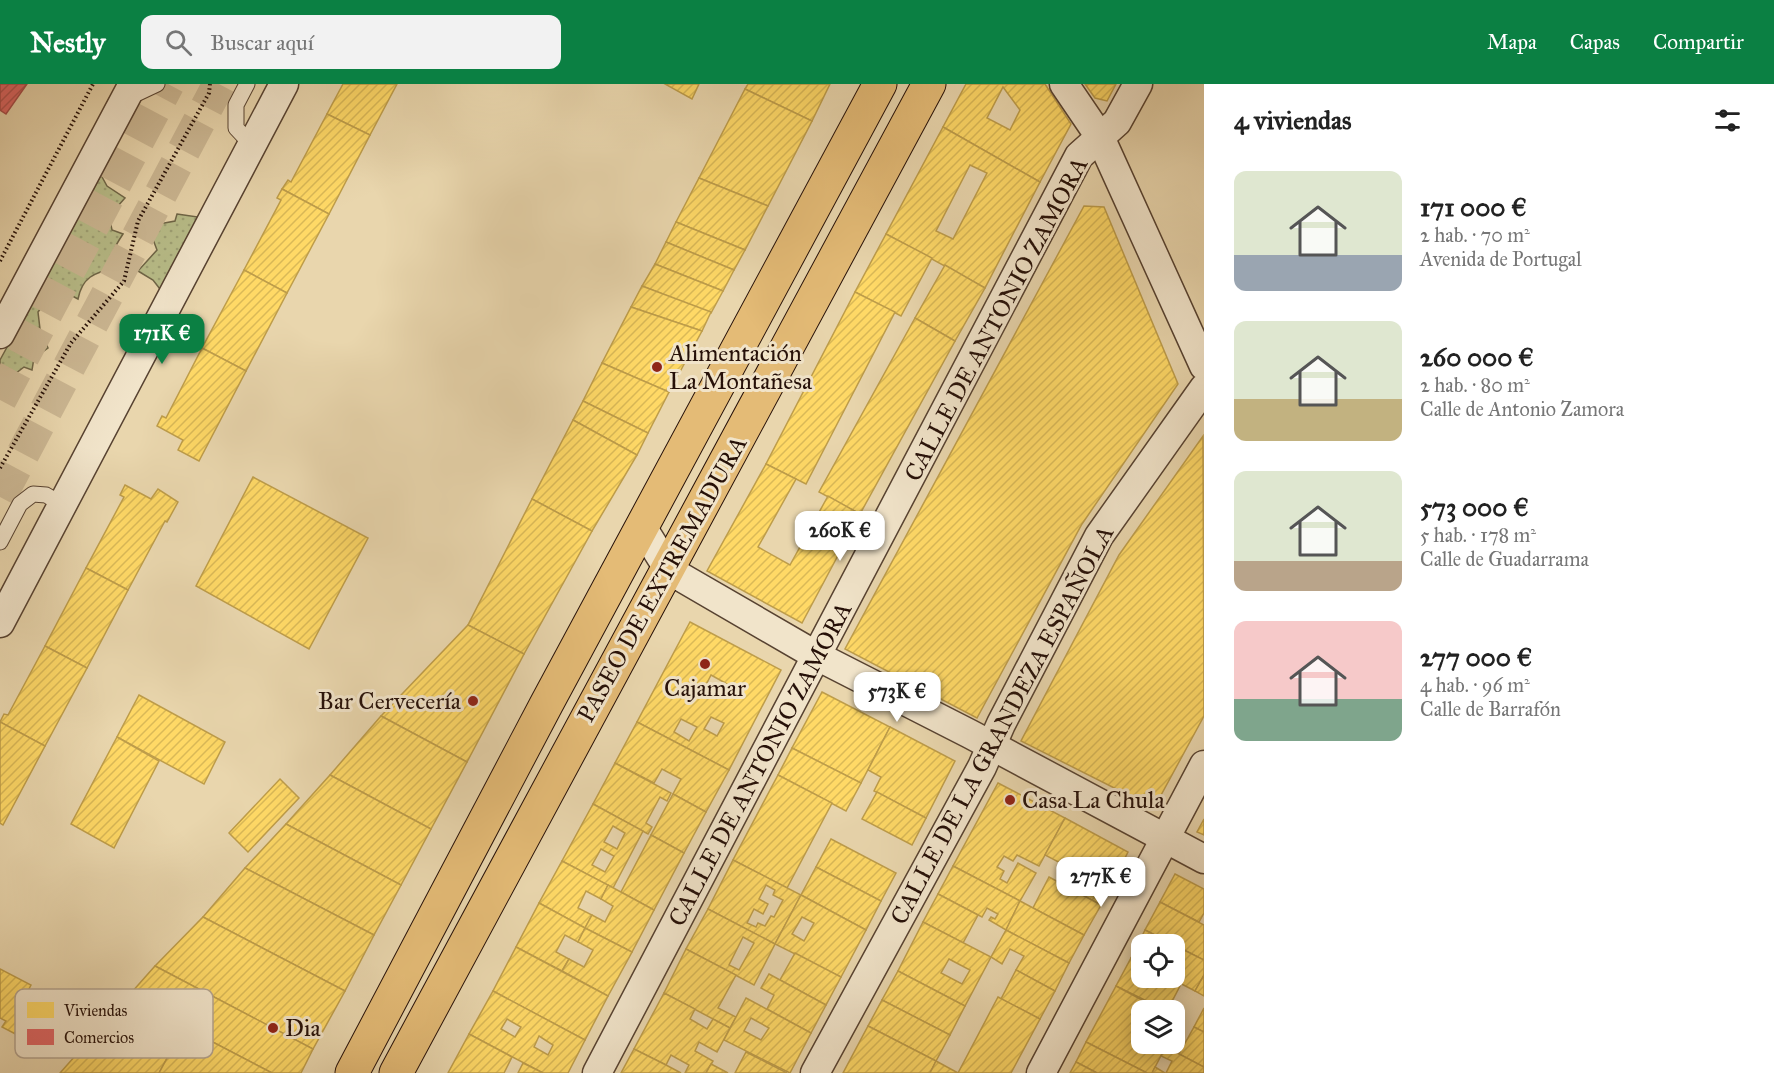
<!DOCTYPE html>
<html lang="es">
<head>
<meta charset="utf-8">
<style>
	:root { --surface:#fff; --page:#f2f2f2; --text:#222; --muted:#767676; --accent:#0b8043 }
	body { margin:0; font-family:"IM FELL Great Primer",serif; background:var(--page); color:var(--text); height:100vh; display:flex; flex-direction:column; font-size:22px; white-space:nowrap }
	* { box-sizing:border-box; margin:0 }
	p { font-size:20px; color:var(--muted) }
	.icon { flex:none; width:33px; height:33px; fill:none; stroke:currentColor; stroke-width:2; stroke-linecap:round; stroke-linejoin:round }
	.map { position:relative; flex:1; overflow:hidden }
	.sheet { display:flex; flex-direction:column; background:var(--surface); width:570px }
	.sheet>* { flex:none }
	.tools { position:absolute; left:1131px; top:850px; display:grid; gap:12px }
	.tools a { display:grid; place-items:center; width:54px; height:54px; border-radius:12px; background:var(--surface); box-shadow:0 3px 15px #0003; font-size:30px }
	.price { position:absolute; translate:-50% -51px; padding:0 14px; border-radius:12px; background:#fff; color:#222; font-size:20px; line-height:39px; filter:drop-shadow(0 2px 3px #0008) }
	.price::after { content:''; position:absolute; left:50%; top:36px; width:18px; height:14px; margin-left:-9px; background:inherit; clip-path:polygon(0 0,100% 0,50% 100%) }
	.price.current { background:var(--accent); color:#fff }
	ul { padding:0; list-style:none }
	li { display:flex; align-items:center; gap:18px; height:150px; padding:0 30px }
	li span { display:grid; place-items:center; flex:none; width:168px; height:120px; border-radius:12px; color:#555 }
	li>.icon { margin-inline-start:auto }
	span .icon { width:72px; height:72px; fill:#fffc; stroke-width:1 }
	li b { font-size:26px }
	h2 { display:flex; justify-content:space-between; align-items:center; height:72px; padding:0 30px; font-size:26px }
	header { display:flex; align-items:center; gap:36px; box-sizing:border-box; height:84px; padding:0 30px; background:var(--accent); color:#fff }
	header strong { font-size:28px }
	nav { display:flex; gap:33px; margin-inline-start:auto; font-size:21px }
	.search { width:420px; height:54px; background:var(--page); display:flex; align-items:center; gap:15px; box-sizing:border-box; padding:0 21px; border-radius:12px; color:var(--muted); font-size:22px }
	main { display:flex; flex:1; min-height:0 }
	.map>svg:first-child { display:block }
	.park { fill:url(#park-dots); stroke:#6f6648; stroke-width:1.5 }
	.homes { fill:url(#homes-hatch); stroke:#be9d4a; stroke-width:1.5; fill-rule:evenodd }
	.shops { fill:url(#shops-hatch); stroke:#a84c4a; stroke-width:1.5 }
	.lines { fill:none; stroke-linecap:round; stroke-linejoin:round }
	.motorway-tunnel { stroke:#ccb894; stroke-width:33; stroke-dasharray:33 16; stroke-linecap:butt }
	.service-casing { stroke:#574231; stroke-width:17 }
	.minor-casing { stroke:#574231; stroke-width:31 }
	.primary-casing { stroke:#261008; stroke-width:35 }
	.path { stroke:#261008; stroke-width:4; stroke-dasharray:1.5 3; stroke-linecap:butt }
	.service { stroke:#f1e4ca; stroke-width:15 }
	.minor { stroke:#f1e4ca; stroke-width:28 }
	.primary { stroke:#e4bb76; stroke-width:33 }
	.poi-dot { fill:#8f2418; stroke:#f1e4ca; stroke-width:2 }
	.labels { text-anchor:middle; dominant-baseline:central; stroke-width:6; stroke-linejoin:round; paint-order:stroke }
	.street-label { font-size:24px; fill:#261008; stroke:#f1e4ca }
	.poi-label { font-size:24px; fill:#261008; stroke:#f1e4ca; text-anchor:start }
	.key { fill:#f1e4ca; stroke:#b4a490; stroke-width:1.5 }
	.key-label { font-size:16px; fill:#261008 }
</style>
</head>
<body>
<header>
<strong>Nestly</strong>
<div class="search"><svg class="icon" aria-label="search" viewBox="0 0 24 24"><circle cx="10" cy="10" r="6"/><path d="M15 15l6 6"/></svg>Buscar aquí</div>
<nav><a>Mapa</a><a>Capas</a><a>Compartir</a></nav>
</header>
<main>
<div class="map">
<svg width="1204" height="989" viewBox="0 0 1204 989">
	<defs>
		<pattern id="park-dots" width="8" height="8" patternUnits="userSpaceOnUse" patternTransform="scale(1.5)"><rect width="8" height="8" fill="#b8bd89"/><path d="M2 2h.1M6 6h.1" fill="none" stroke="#9ea175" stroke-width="1.8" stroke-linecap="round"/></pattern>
		<pattern id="homes-hatch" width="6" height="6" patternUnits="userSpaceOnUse" patternTransform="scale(1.5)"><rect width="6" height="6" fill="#ffd966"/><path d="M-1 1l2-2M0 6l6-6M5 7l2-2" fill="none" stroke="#dab957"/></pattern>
		<pattern id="shops-hatch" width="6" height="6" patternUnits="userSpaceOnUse" patternTransform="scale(1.5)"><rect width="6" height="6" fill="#e06666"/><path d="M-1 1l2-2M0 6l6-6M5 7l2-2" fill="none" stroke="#b55352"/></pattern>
	</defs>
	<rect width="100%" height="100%" fill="#e9d6ad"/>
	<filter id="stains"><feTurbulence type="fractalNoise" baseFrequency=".00333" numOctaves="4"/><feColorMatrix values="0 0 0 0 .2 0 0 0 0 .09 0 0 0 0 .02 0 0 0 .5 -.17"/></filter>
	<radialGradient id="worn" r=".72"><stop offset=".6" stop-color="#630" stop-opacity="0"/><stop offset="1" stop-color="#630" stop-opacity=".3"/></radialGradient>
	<g class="park">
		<path d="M101 91 107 102 125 114C115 125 108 131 112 146L123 150C115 162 109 171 114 185 94 188 82 194 78 215L67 209 48 215 38 228 40 245 48 264 34 274 32 286 24 283 15 290 10 307 0 304V276Z"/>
		<path d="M177 130 198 133 160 205 153 196 138 187 157 166 148 142 175 137Z"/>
	</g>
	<g class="homes">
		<path d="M343 0H397L370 51 327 30Z"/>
		<path d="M665 0H699L692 15Z"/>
		<path d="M748 0H830L812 37 745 5Z"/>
		<path d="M966 0H1045L1071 40 1040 98 943 43ZM1003 3 1020 26 1010 46 987 34Z"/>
		<path d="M1085 0H1116L1107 17 1095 14Z"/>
		<path d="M745 5 812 37 768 122 699 94Z"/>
		<path d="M327 30 370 51 329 130 282 105 288 96 291 98Z"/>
		<path d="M943 43 1040 98 985 204 886 150ZM970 81 987 89 953 155 936 147Z"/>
		<path d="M699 94 768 122 745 166 676 138Z"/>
		<path d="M282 105 329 130 287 209 244 186 281 116 277 114Z"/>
		<path d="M1084 122 1104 123 1178 300 1082 440 977 634 845 565Z"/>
		<path d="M676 138 745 166 734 186 666 158Z"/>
		<path d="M886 150 932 174 901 232 855 208Z"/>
		<path d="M666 158 734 186 723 207 655 180Z"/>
		<path d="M655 180 723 207 711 229 642 202Z"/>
		<path d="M945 181 985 204 955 257 915 234Z"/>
		<path d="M244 186 287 209 246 287 202 264Z"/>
		<path d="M642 202 711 228 702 247 631 223Z"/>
		<path d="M855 208 895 228 806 400 766 380Z"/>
		<path d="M631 223 702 247 669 308 602 279Z"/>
		<path d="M915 234 955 257 860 430 819 408Z"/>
		<path d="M202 264 246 287 199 377 178 366 183 356 157 342 162 332 166 334Z"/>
		<path d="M602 279 669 308 648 349 583 317Z"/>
		<path d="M583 317 648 349 637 371 573 336Z"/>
		<path d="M573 336 637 371 592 447 532 415Z"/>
		<path d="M1203 352 1204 632 1154 724 1021 657 1119 471Z"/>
		<path d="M766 380 796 395 758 463 790 481 828 412 860 430 802 539 707 487Z"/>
		<path d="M253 393 368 454 309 565 196 502Z"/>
		<path d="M125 401 151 415 158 405 178 418 167 438 165 437 128 506 86 484 124 413 120 411Z"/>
		<path d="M532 415 592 447 524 570 468 541Z"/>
		<path d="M86 484 128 506 87 584 45 562Z"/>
		<path d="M690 538 781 586 729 686 637 638ZM711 591 729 601 722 614 704 605ZM711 633 724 639 717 652 704 645ZM681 635 697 643 689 657 674 648Z"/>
		<path d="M468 541 524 570 467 678 381 632Z"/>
		<path d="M45 562 87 584 45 662 0 638 4 630 8 631Z"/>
		<path d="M822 608 890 643 861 699 792 664Z"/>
		<path d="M139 611 225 658 204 700 117 653Z"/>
		<path d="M381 632 467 678 431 745 330 691Z"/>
		<path d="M0 638 45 662 3 741 0 739Z"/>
		<path d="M637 638 729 686 706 728 673 710 681 695 662 685 654 699 615 679Z"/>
		<path d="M890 643 955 677 926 734 874 707 881 693 868 686Z"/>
		<path d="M117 653 159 677 114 764 71 740Z"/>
		<path d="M792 664 861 699 846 727 778 691Z"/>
		<path d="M615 679 671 709 667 717 660 713 646 739 652 743 648 750 593 720Z"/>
		<path d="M330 691 431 745 401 801 286 740Z"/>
		<path d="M778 691 832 719 787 804 733 776Z"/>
		<path d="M280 695 299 714 248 768 229 749Z"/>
		<path d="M998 699 1065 734 1039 782 1017 771 1013 777 1004 772 997 783 1004 787 1000 795 1007 799 1018 779 1036 789 1020 817 953 782Z"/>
		<path d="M877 708 926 734 912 761 862 735Z"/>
		<path d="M673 710 706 728 684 769 651 751Z"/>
		<path d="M593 720 643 747 613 804 562 777ZM613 742 625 749 617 765 604 758ZM601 765 614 772 605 788 592 781Z"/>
		<path d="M1065 734 1128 768 1101 821 1065 802 1074 786 1045 771Z"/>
		<path d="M1204 735V751L1197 748Z"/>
		<path d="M286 740 401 801 374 851 245 784Z"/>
		<path d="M651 751 684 769 654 826 621 808Z"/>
		<path d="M831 755 896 789 881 817 816 783Z"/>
		<path d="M733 776 801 811 775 860 708 825ZM766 801 775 806 773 811 783 816 774 833 771 832 765 842 758 839 756 843 747 839 754 825 763 830 768 820 759 815Z"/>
		<path d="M562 777 608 801 601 815 586 807 578 824 592 831 585 844 539 819Z"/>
		<path d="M953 782 1020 817 1006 846 989 836 991 833 995 835 998 830 987 824 982 833 938 810Z"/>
		<path d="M816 783 881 817 866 846 801 811Z"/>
		<path d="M245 784 374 851 345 907 203 833Z"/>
		<path d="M1175 790 1204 805V829L1199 838 1160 818Z"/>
		<path d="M1049 793 1101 821 1084 851 1033 824Z"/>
		<path d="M608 801 654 826 632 868 585 844 592 831 605 838 613 822 601 815Z"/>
		<path d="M938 810 978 831 963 859 923 838Z"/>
		<path d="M801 811 866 846 841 893 775 860ZM802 833 814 839 804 857 792 850Z"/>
		<path d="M1020 817 1084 851 1069 879 1006 846Z"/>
		<path d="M1160 818 1204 841V876L1145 846Z"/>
		<path d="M539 819 585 844 578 858 565 851 556 868 569 875 562 887 516 863Z"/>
		<path d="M708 825 775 860 754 901 686 865ZM743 853 754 859 739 886 729 881Z"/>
		<path d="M203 833 345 907 313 965 155 882Z"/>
		<path d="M923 838 991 873 965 922 898 887ZM949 875 970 886 962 900 941 889Z"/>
		<path d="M585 844 632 868 608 912 562 887 569 875 584 883 593 866 578 858Z"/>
		<path d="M1006 846 1069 879 1055 907 1016 886 1024 872 1010 865 1002 880 991 873Z"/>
		<path d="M1145 846 1174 861H1142V879L1131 874Z"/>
		<path d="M1174 861 1204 876V891L1195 907 1170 894H1174Z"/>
		<path d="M516 863 608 912 585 956 493 907Z"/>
		<path d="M686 865 736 891 718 924 736 933 730 944 664 909Z"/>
		<path d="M795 869 841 893 826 921 780 896Z"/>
		<path d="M1131 874 1142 879V894H1170L1181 900 1167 927 1116 902Z"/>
		<path d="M155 882 313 965 301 989H272L184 943 159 989H60Z"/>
		<path d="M0 885 31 901 16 930 31 938 23 954 2 943 6 937 0 934Z"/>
		<path d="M1016 886 1055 907 1040 935 1001 915Z"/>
		<path d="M898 887 965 922 950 951 882 916Z"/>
		<path d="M769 890 826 921 811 949 767 925 774 911 761 904Z"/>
		<path d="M1204 891V912L1195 907Z"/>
		<path d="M1116 902 1144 917 1137 931 1142 933V960H1167L1152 989H1147L1086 958Z"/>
		<path d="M493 907 585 956 568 989H543L469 950ZM507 935 521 943 515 953 501 945ZM539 952 553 961 548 971 534 963Z"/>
		<path d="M664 909 695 925 690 935 707 945 713 935 730 944 717 968 699 958 695 967 713 977 706 989H685L689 981 671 971 666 981 634 965Z"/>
		<path d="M998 913 1040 935 1011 989H958Z"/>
		<path d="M746 914 811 949 790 989 724 956ZM751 934 769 944 761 956 744 947Z"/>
		<path d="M882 916 950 951 936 977 868 942Z"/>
		<path d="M1204 924V948L1194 943Z"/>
		<path d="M1174 933 1181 936 1174 947Z"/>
		<path d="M868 942 936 977 930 989H843Z"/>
		<path d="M184 943 272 989H159Z"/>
		<path d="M1194 943 1204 948V983L1179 970Z"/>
		<path d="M469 950 512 973 504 989H448Z"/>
		<path d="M1086 958 1147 989H1097L1076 978Z"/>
		<path d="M1166 963 1204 983V989H1166L1172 977 1161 972Z"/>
		<path d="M634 965 666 981 681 989H621Z"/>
		<path d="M746 968 787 989H735Z"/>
		<path d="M936 977 958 989H930Z"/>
		<path d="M1076 978 1097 989H1070Z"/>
		<path d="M523 979 543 989H518Z"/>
		<path d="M711 980 728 989H706Z"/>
		<path d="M1155 983 1165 989H1152Z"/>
	</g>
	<path class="shops" d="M0 0H27L6 30 0 26Z"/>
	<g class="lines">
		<g class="motorway-tunnel">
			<path d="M0 316 168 0"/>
			<path d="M0 413 219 0"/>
		</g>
		<defs>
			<g id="service">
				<path d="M247 0 236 21V44L251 60"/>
				<path d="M130 6 138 9 157 0"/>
				<path d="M0 458 20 420 33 410 46 411 63 421"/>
			</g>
			<g id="minor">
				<path d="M1064 0 1100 53 1204 282"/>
				<path d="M0 250 133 0"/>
				<path d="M642 443 669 486 686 496 817 572 970 650 1204 775"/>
				<path d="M0 539 284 0"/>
				<path d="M597 989 1079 72 1117 38 1138 0"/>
				<path d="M815 989 982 683 1001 640 1099 452 1204 304"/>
				<path d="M1041 989 1204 681"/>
			</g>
			<g id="primary">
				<path d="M352 989 547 619 880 0"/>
				<path d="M396 989 929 0"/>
			</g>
		</defs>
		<use href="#service" class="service-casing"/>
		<use href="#minor" class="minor-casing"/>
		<use href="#primary" class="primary-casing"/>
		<g class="path">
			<path d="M0 177 93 0"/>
			<path d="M0 384 71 259 124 197 138 137 209 9 210 0"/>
		</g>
		<use href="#service" class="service"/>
		<use href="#minor" class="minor"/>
		<use href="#primary" class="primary"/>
	</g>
	<g class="poi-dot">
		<circle cx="657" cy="283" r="6"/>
		<circle cx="705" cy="580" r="6"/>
		<circle cx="473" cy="617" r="6"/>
		<circle cx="1010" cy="716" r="6"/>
		<circle cx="273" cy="944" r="6"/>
	</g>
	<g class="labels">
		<g class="street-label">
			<text transform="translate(996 235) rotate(-62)">CALLE DE ANTONIO ZAMORA</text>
			<text transform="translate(662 495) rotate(-61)">PASEO DE EXTREMADURA</text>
			<text transform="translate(1002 641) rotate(-62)">CALLE DE LA GRANDEZA ESPAÑOLA</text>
			<text transform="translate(760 680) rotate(-62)">CALLE DE ANTONIO ZAMORA</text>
		</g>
		<g class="poi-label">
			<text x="669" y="269">Alimentación<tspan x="669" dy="28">La Montañesa</tspan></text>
			<text x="705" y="604" text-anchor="middle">Cajamar</text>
			<text x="461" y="617" text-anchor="end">Bar Cervecería</text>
			<text x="1022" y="716">Casa La Chula</text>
			<text x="285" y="944">Dia</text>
		</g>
	</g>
	<rect x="15" y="905" width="198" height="69" rx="9" class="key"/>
	<rect x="27" y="918" width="27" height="16" fill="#ffd966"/>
	<rect x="27" y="945" width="27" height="16" fill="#e06666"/>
	<g class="key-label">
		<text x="64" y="932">Viviendas</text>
		<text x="64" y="959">Comercios</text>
	</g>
	<rect width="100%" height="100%" filter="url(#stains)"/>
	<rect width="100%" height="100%" fill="url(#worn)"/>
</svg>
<div class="tools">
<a><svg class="icon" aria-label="locate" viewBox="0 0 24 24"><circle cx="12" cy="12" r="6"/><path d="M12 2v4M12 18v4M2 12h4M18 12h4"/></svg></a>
<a><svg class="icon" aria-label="layers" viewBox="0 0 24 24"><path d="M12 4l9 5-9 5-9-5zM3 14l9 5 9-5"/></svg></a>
</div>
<b class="price current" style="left:162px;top:281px">171K €</b>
<b class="price" style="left:840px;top:478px">260K €</b>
<b class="price" style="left:897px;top:639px">573K €</b>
<b class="price" style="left:1101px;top:824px">277K €</b>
</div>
<section class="sheet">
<h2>4 viviendas<svg class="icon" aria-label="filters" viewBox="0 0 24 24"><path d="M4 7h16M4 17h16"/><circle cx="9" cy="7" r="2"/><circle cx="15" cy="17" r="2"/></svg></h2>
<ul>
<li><span style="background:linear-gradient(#dfe7d0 70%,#9aa5b1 0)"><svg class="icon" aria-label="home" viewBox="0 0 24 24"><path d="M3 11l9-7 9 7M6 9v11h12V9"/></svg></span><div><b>171 000 €</b><p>2 hab. · 70 m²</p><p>Avenida de Portugal</p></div></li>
<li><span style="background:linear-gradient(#dfe7d0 65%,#c2b280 0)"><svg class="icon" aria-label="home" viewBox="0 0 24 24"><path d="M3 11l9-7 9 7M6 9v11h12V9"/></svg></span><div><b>260 000 €</b><p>2 hab. · 80 m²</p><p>Calle de Antonio Zamora</p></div></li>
<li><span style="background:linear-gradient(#dfe7d0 75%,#b9a48a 0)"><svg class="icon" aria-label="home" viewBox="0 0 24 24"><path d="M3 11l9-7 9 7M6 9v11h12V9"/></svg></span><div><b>573 000 €</b><p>5 hab. · 178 m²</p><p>Calle de Guadarrama</p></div></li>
<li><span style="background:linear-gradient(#f6c9c9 65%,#7fa58c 0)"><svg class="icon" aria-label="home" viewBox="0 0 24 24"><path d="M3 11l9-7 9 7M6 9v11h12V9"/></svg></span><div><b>277 000 €</b><p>4 hab. · 96 m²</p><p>Calle de Barrafón</p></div></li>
</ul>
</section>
</main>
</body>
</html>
